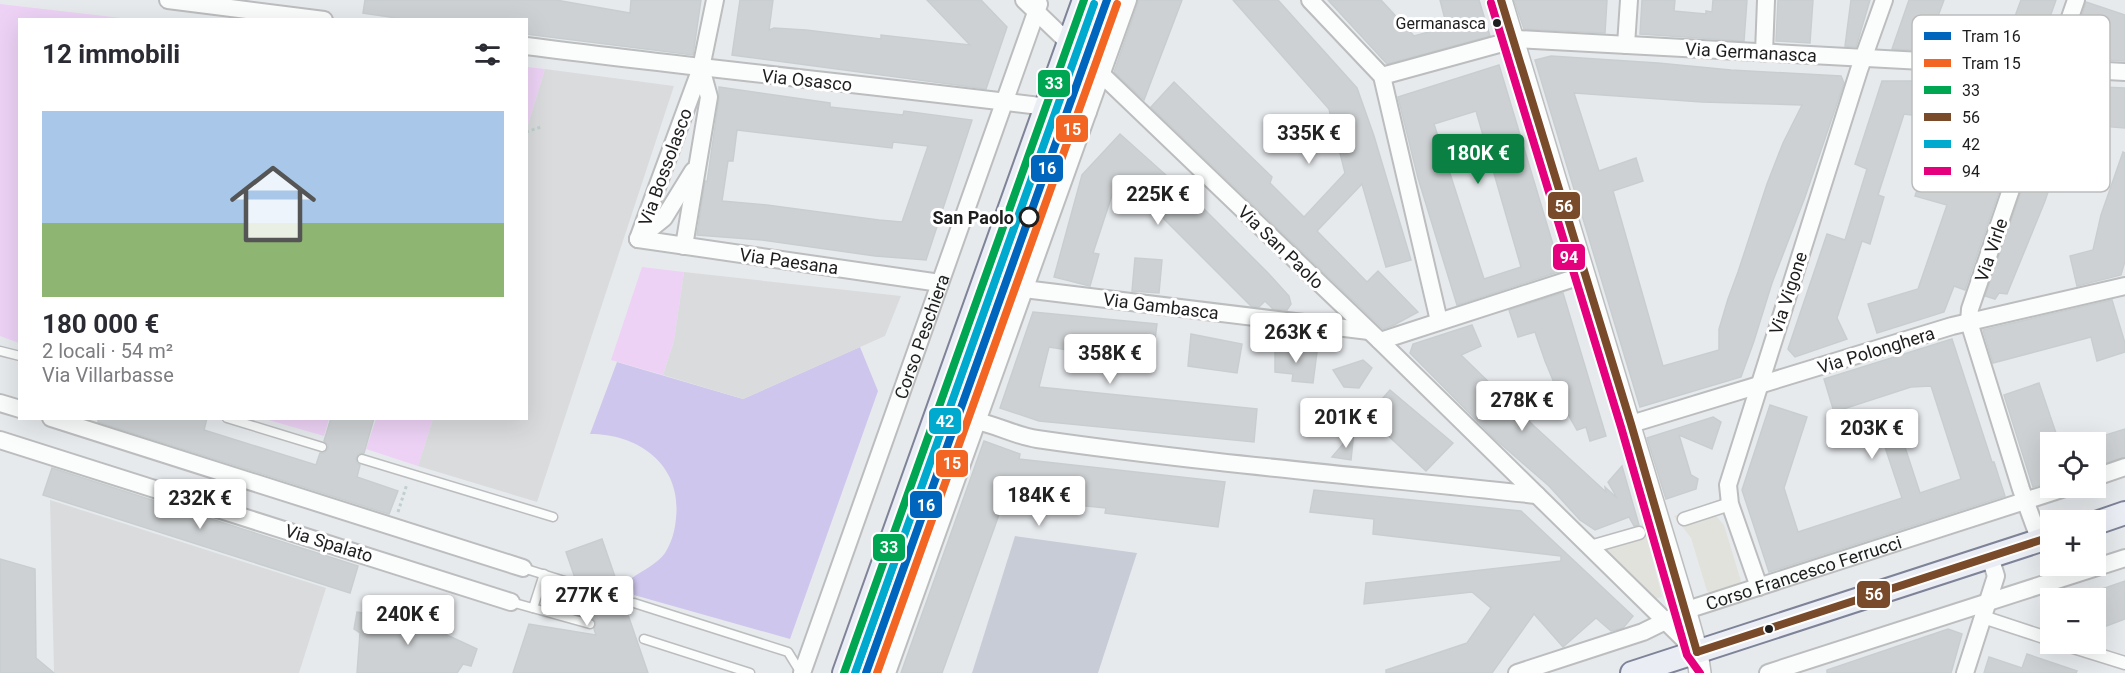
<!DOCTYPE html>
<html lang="it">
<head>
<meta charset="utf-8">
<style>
	:root { --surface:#fff; --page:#f2f2f3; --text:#2b2b33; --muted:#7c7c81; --accent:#0b8043 }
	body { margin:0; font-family:Roboto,sans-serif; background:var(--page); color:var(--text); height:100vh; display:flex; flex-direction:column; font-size:22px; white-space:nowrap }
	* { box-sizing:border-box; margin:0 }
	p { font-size:20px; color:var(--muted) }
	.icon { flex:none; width:33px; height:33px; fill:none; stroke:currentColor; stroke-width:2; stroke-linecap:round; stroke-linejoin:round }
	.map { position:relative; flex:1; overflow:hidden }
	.sheet { position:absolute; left:18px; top:18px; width:510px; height:402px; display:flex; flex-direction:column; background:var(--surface); border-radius:0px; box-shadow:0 6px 24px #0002 }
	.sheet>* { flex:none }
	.tools { position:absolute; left:2040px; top:432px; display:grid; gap:12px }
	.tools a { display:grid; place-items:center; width:66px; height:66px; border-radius:0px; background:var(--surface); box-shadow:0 6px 24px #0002; font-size:30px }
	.price { position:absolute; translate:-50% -51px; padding:0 14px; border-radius:6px; background:#fff; color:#222; font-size:20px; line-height:39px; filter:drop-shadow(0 2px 3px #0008) }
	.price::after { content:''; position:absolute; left:50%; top:36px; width:18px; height:14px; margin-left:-9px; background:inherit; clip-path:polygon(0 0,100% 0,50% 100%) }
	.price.on { background:var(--accent); color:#fff }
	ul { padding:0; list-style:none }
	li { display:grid; align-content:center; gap:12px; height:318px; padding:0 24px }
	li span { display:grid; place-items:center; height:186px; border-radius:0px; color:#555 }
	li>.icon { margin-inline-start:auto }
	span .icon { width:108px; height:108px; fill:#fffc; stroke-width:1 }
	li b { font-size:26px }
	h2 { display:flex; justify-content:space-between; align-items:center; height:72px; padding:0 24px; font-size:26px }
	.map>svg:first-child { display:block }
	.construction { fill:#c8ccd7 }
	.grass { fill:#cec6ec }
	.park { fill:#edd2f5 }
	.parking { fill:#dadbdd }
	.plaza { fill:#e2e2dd }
	.building { fill:#ced1d3; stroke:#c8ced0; stroke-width:1.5; fill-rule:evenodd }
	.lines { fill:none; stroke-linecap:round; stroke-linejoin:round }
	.service-casing { stroke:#bcbdbe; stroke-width:11 }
	.pedestrian-casing { stroke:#bcbdbe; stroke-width:15 }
	.minor-casing { stroke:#bcbdbe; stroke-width:20 }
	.tertiary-casing { stroke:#bcbdbe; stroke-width:24 }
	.secondary-casing { stroke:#7e8398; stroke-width:26 }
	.path { stroke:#c0d0ce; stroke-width:3; stroke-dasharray:3 3; stroke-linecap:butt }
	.service { stroke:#fbfcfc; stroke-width:8 }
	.pedestrian { stroke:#fbfcfc; stroke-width:12 }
	.minor { stroke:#fbfcfc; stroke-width:16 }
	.tertiary { stroke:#fbfcfc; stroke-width:21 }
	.secondary { stroke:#eaedf4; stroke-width:22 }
	.bus-1-casing { stroke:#fff; stroke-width:12 }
	.bus-2-casing { stroke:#fff; stroke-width:12 }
	.bus-3-casing { stroke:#fff; stroke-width:12 }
	.bus-4-casing { stroke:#fff; stroke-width:12 }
	.bus-1 { stroke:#00a651; stroke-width:8 }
	.bus-2 { stroke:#7a4b2a; stroke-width:8 }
	.bus-3 { stroke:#00a9ce; stroke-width:8 }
	.bus-4 { stroke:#e5007d; stroke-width:8 }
	.tram-1-casing { stroke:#fff; stroke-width:12 }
	.tram-2-casing { stroke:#fff; stroke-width:12 }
	.tram-1 { stroke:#0065bd; stroke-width:8 }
	.tram-2 { stroke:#f26522; stroke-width:8 }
	.bus-dot { fill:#1e1e1e; stroke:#fff; stroke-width:2 }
	.stop-dot { fill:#fff; stroke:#1e1e1e; stroke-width:3 }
	.labels { text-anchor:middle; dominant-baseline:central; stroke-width:6; stroke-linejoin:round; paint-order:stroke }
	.bus-label { font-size:16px; fill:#1e1e1e; stroke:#fff; text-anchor:end }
	.street-label { font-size:18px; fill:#1e1e1e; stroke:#fff }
	.stop-label { font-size:18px; font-weight:bold; fill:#1e1e1e; stroke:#fff; text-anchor:end }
	.key { fill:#fff; stroke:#bcbcbc; stroke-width:1.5 }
	.key-label { font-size:16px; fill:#1e1e1e }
	.line-badge { stroke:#fff; stroke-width:2 }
	.badge-label { font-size:16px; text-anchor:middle; font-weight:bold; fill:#fff }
</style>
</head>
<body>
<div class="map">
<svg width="2125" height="673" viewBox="0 0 2125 673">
	<rect width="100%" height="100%" fill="#e7eaed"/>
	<path class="construction" d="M1015 536 1137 553 1098 673H972Z"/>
	<g class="grass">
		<path d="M860 347 878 391 790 639 634 595 632 578C642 571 658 563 665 553 672 542 675 530 676 518 682 465 639 434 590 434L617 362 743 399Z"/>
		<path d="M546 589 580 599 582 602V610L543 600Z"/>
	</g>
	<g class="park">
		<path d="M0 4 130 19 20 20 19 343 0 336Z"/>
		<path d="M527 67 545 69 527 128Z"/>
		<path d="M642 267 684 272 674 341 663 375 611 360Z"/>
		<path d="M265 419H329L324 436Z"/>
		<path d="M376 419H433L418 466 366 449Z"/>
	</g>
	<g class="parking">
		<path d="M545 69 674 86 537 502 418 466 433 419 526 418 527 128Z"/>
		<path d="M684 272 901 296 885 336 743 399 663 375 674 341Z"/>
		<path d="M50 500 326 588 299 673H54Z"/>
	</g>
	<g class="plaza">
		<path d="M1709 508 1724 525 1741 581 1738 585 1712 594 1707 591 1691 538 1674 516Z"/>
		<path d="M1644 524 1662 597 1655 599 1588 540Z"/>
	</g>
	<g class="building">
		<path d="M365 0H556L630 13 631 0H701L693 55 526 34V20H410L363 13Z"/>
		<path d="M740 0H773L769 30 774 28 806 30 881 39V35L970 45 927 0H981L1007 27 986 89 732 55Z"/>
		<path d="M1139 0H1182L1144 100 1114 72Z"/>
		<path d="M1233 0H1278L1357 88 1374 136 1411 260 1386 267 1362 184 1317 231 1367 282 1378 271 1418 312 1394 325 1383 329 1151 107 1174 82 1272 177 1270 183 1304 217 1345 173 1329 109Z"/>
		<path d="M1328 0H1381L1414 36 1447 27 1440 0H1479L1490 36 1387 64Z"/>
		<path d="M1514 0H1607L1605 33 1524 29Z"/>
		<path d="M1642 0H1675L1674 11 1706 14V11L1712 12 1713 0H1747L1744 41 1640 34Z"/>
		<path d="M1778 0H1813L1810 43 1776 41Z"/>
		<path d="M1851 0H1870L1856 47 1845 46Z"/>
		<path d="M1909 0H1944L1938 16H1988L2014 19 2021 0H2056L2036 56 1892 49Z"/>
		<path d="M2086 2 2125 15V61L2070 58Z"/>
		<path d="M1551 56 1658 63 1731 70 1841 76 1844 83 1805 197 1772 283 1754 341 1741 377 1640 407 1535 60ZM1574 93 1702 102 1802 105 1783 143 1767 184 1738 272 1728 299 1719 329V350L1663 366 1613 191 1643 181 1636 158 1599 171Z"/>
		<path d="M1499 65 1561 271 1457 305 1418 178 1398 97ZM1476 111 1521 267 1484 279 1434 124Z"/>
		<path d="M2001 80V82L2018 83 2028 107 1965 290 1954 286 1944 312 1877 333 1868 304 1918 289 1947 205 1915 196 1925 167 1930 169 1934 161 1958 170 1979 115 1928 112 1926 117 1904 114 1878 195 1884 197 1870 244 1862 241 1837 318 1847 339 1795 357 1788 349 1827 234 1845 240 1867 169 1855 164 1882 81H1920L1946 84V81Z"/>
		<path d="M2058 85 2125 88V128L2064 123 2056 148 2062 150 2045 201 2007 294 1999 293 1995 299 1985 296Z"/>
		<path d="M719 87 830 103V107L903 115 904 111 972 120 926 260 875 256 762 240 697 235 705 181 707 182 719 99ZM737 130 892 148 893 142 928 146 902 222 879 220 767 205 722 201 728 161H733Z"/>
		<path d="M1120 134 1205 210 1269 274 1289 296 1291 304 1287 310 1273 309 1265 301 1259 307 1251 306 1119 174 1093 253 1099 254 1090 286 1054 277 1082 175Z"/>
		<path d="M2123 152 2125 153V261L2121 275 2077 286 2070 256 2093 250 2101 215Z"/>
		<path d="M1135 258 1162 260 1159 293 1132 291Z"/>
		<path d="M1563 293 1606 436 1590 441 1586 427 1577 430 1565 409 1545 361 1535 332 1518 337 1509 310Z"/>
		<path d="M2112 300 2125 343V352L2097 361 2091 337 1993 363 1983 330Z"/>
		<path d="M1033 312 1157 324 1153 355 1093 347 1092 354 1049 347 1039 387 1257 409 1254 442 1039 421 1000 408Z"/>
		<path d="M1472 325 1481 346 1461 355 1534 426 1606 492 1605 487 1617 498 1608 482 1622 466 1639 525 1634 526 1629 517 1595 530 1580 520 1549 486 1494 438 1410 353 1413 344Z"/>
		<path d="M1191 334 1242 344 1237 373 1188 366Z"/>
		<path d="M1952 339 1992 462H1994L2005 496 1769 572 1742 490 1770 405 1807 417 1784 488 1798 532 1902 498 1883 441 1901 435 1920 493 1961 479 1931 386 1911 387 1834 412 1824 379Z"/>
		<path d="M1275 347 1317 352 1313 383 1292 381 1293 374 1275 372Z"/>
		<path d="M1363 360 1372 368 1359 388 1344 387 1333 370Z"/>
		<path d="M2039 383 2059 442H2050V482L2033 487 2004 395Z"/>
		<path d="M1390 390 1453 443 1426 471 1367 416Z"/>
		<path d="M1713 417 1721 422 1712 449 1679 435 1691 475 1698 479 1696 489 1666 499 1647 438Z"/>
		<path d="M98 418H207L204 430 316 465 320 453H324L328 449V445L324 441 331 418H374L364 453 358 454 356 458 357 463 360 465 357 477 398 491 389 514 98 422Z"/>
		<path d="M2125 429V457L2096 466V438Z"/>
		<path d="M1354 431 1351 460 1332 457Z"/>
		<path d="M984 441 1020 454 1019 459 1225 482 1218 527 1105 513 1106 508 1005 498 942 673H901Z"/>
		<path d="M52 468 358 566 350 593 43 495Z"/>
		<path d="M1314 490 1521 511 1633 616 1623 628 1611 631 1596 618 1563 647 1534 614 1492 673H1386V670L1467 643 1491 608 1472 592 1364 604 1366 583 1561 561V556L1373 534 1374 519 1310 512Z"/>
		<path d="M602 539 648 673H513L529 624 596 635 594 629 596 622 589 617 579 588 580 582 575 578 566 552Z"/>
		<path d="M0 559 35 569 36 658 54 673H0Z"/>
		<path d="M2125 581V619L2096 630V591Z"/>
		<path d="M357 612 401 620 403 612 437 620 434 629 477 649 471 666 463 664 457 673H357L360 633 354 629Z"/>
		<path d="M1948 629 1962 634 1951 673H1827V670Z"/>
		<path d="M2027 654 2077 671 2076 673H1984L1989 657 2022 668Z"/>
	</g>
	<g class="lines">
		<defs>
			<g id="service">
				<path d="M0 351 20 356"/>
				<path d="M227 418 322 447"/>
				<path d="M362 459 553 517"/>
				<path d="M523 568 574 584"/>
				<path d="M511 602 590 624"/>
				<path d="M634 603 788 652 801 673"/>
				<path d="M533 608 544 574"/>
				<path d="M644 639 750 673"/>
			</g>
			<g id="pedestrian">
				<path d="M1684 519 1730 504"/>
				<path d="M1590 547 1639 533"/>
				<path d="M1983 617 2050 639"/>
				<path d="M2064 644 2125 663"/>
			</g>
			<g id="minor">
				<path d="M168 0 324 20"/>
				<path d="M1024 0 1380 341 1696 651"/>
				<path d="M1310 0 1382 76 1439 321"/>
				<path d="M1626 45 1629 0"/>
				<path d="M526 46C713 70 901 88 1088 112"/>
				<path d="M1764 53 1766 0"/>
				<path d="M1382 76 1517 39 2125 72"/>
				<path d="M638 239 940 283"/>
				<path d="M638 239 701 68 715 0"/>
				<path d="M638 239 664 218 693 171"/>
				<path d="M684 246 709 97 701 68"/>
				<path d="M1024 289 1369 331"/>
				<path d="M1380 341 1584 275"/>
				<path d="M0 403 20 409"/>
				<path d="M51 418 523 568"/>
				<path d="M976 421C997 425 1016 436 1037 439 1203 463 1371 477 1537 495"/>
				<path d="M1631 424 1952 326 2125 286"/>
				<path d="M0 440 511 602"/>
				<path d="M2096 477 2125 467"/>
				<path d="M2040 541 2021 489 1969 322 1970 309 2076 0"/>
				<path d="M1759 587 1730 504 1728 485 1859 70 1884 0"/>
				<path id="s1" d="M802 673 1039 4"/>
				<path d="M887 673 1128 0"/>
				<path id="s2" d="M1517 673 1643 632 1690 609 2065 488"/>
				<path d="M1768 673 2125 558"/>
				<path d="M1965 673 1996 576 1990 557"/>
			</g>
			<path id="tertiary" d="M1501 0 1681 595 1697 652 1700 673"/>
			<g id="secondary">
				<path d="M2096 523 2125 513"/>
				<path d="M844 673 1084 0"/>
				<path d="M1632 673 2050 537"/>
			</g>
		</defs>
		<use href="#service" class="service-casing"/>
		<use href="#pedestrian" class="pedestrian-casing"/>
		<use href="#minor" class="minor-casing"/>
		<use href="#tertiary" class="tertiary-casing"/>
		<use href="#secondary" class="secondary-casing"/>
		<g class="path">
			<path d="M526 132 541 127"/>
			<path d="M398 512 407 484"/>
		</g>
		<use href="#service" class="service"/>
		<use href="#pedestrian" class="pedestrian"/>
		<use href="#minor" class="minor"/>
		<use href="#tertiary" class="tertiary"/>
		<use href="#secondary" class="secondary"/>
		<defs>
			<path id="bus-1" d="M844 673 1084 0"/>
			<g id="bus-2">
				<path d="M1501 0 1631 424 1697 652"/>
				<path d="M1697 652 2050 537"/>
			</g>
			<path id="bus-3" d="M855 673 1094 4"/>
			<path id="bus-4" d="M1491 3 1621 427 1687 655 1700 673"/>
		</defs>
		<use href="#bus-1" class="bus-1-casing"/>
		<use href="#bus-2" class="bus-2-casing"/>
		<use href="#bus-3" class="bus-3-casing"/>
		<use href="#bus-4" class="bus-4-casing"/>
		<use href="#bus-1" class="bus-1"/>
		<use href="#bus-2" class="bus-2"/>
		<use href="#bus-3" class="bus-3"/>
		<use href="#bus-4" class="bus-4"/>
		<defs>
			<path id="tram-1" d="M866 673 1107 0"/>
			<path id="tram-2" d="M877 673 1117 4"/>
		</defs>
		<use href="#tram-1" class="tram-1-casing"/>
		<use href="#tram-2" class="tram-2-casing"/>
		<use href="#tram-1" class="tram-1"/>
		<use href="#tram-2" class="tram-2"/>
	</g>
	<g class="bus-dot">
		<circle cx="1497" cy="23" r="5"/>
		<circle cx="1769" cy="629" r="5"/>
	</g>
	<circle class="stop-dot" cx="1029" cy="217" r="9"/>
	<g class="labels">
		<g class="bus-label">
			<text x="1486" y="23">Germanasca</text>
		</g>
		<g class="street-label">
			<text transform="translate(1751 52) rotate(3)">Via Germanasca</text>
			<text transform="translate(807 80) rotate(6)">Via Osasco</text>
			<text transform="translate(665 167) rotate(-70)">Via Bossolasco</text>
			<text transform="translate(1281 247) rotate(44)">Via San Paolo</text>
			<text transform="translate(1991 250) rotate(-71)">Via Virle</text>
			<text transform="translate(789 261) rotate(8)">Via Paesana</text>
			<text transform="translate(1788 293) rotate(-72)">Via Vigone</text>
			<text transform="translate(1161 306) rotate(7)">Via Gambasca</text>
			<text stroke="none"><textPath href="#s1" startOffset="357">Corso Peschiera</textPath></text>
			<text transform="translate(1876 350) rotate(-17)">Via Polonghera</text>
			<text transform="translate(329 543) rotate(17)">Via Spalato</text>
			<text stroke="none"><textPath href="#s2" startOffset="304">Corso Francesco Ferrucci</textPath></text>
		</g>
		<g class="stop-label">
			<text x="1014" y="217">San Paolo</text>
		</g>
	</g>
	<rect x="1912" y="15" width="198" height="177" rx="9" class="key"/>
	<rect x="1924" y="32" width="27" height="8" fill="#0065bd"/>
	<rect x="1924" y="59" width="27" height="8" fill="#f26522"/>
	<rect x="1924" y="86" width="27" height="8" fill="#00a651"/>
	<rect x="1924" y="113" width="27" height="8" fill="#7a4b2a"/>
	<rect x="1924" y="140" width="27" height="8" fill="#00a9ce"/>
	<rect x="1924" y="167" width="27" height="8" fill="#e5007d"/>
	<g class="key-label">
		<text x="1962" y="42">Tram 16</text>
		<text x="1962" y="69">Tram 15</text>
		<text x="1962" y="96">33</text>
		<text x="1962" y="123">56</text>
		<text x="1962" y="150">42</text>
		<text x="1962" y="177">94</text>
	</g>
	<g class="line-badge">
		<rect x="1037" y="69" width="34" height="29" rx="6" fill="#00a651"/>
		<rect x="1055" y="114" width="34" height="29" rx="6" fill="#f26522"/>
		<rect x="1030" y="154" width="34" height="29" rx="6" fill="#0065bd"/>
		<rect x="1547" y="191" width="34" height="29" rx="6" fill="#7a4b2a"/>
		<rect x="1552" y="243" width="34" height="28" rx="6" fill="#e5007d"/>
		<rect x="928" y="407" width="34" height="28" rx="6" fill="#00a9ce"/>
		<rect x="935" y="449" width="34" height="29" rx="6" fill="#f26522"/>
		<rect x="909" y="490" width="34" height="29" rx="6" fill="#0065bd"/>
		<rect x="872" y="533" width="34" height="29" rx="6" fill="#00a651"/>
		<rect x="1856" y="580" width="35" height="29" rx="6" fill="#7a4b2a"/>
	</g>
	<g class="badge-label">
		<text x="1054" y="89">33</text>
		<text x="1072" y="135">15</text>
		<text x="1047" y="174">16</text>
		<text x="1564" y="212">56</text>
		<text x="1569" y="263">94</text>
		<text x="945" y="427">42</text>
		<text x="952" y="469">15</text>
		<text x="926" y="511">16</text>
		<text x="889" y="553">33</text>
		<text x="1874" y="600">56</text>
	</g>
</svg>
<div class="tools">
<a><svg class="icon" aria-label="locate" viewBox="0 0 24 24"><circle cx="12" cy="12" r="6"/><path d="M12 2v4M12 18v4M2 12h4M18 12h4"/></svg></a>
<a>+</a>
<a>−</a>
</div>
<b class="price" style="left:1309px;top:165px">335K €</b>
<b class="price on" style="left:1478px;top:185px">180K €</b>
<b class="price" style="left:1158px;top:226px">225K €</b>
<b class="price" style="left:1296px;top:364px">263K €</b>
<b class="price" style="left:1110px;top:385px">358K €</b>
<b class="price" style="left:1522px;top:432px">278K €</b>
<b class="price" style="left:1346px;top:449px">201K €</b>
<b class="price" style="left:1872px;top:460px">203K €</b>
<b class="price" style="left:1039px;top:527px">184K €</b>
<b class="price" style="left:200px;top:530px">232K €</b>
<b class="price" style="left:587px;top:627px">277K €</b>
<b class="price" style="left:408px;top:646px">240K €</b>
<section class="sheet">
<h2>12 immobili<svg class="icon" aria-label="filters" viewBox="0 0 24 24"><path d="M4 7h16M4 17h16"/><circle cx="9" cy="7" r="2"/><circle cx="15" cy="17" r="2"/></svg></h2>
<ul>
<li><span style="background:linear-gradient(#a9c7e8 60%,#8fb573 0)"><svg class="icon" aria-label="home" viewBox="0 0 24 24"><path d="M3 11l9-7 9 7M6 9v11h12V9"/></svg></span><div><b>180 000 €</b><p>2 locali · 54 m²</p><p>Via Villarbasse</p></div></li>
</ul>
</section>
</div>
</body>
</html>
